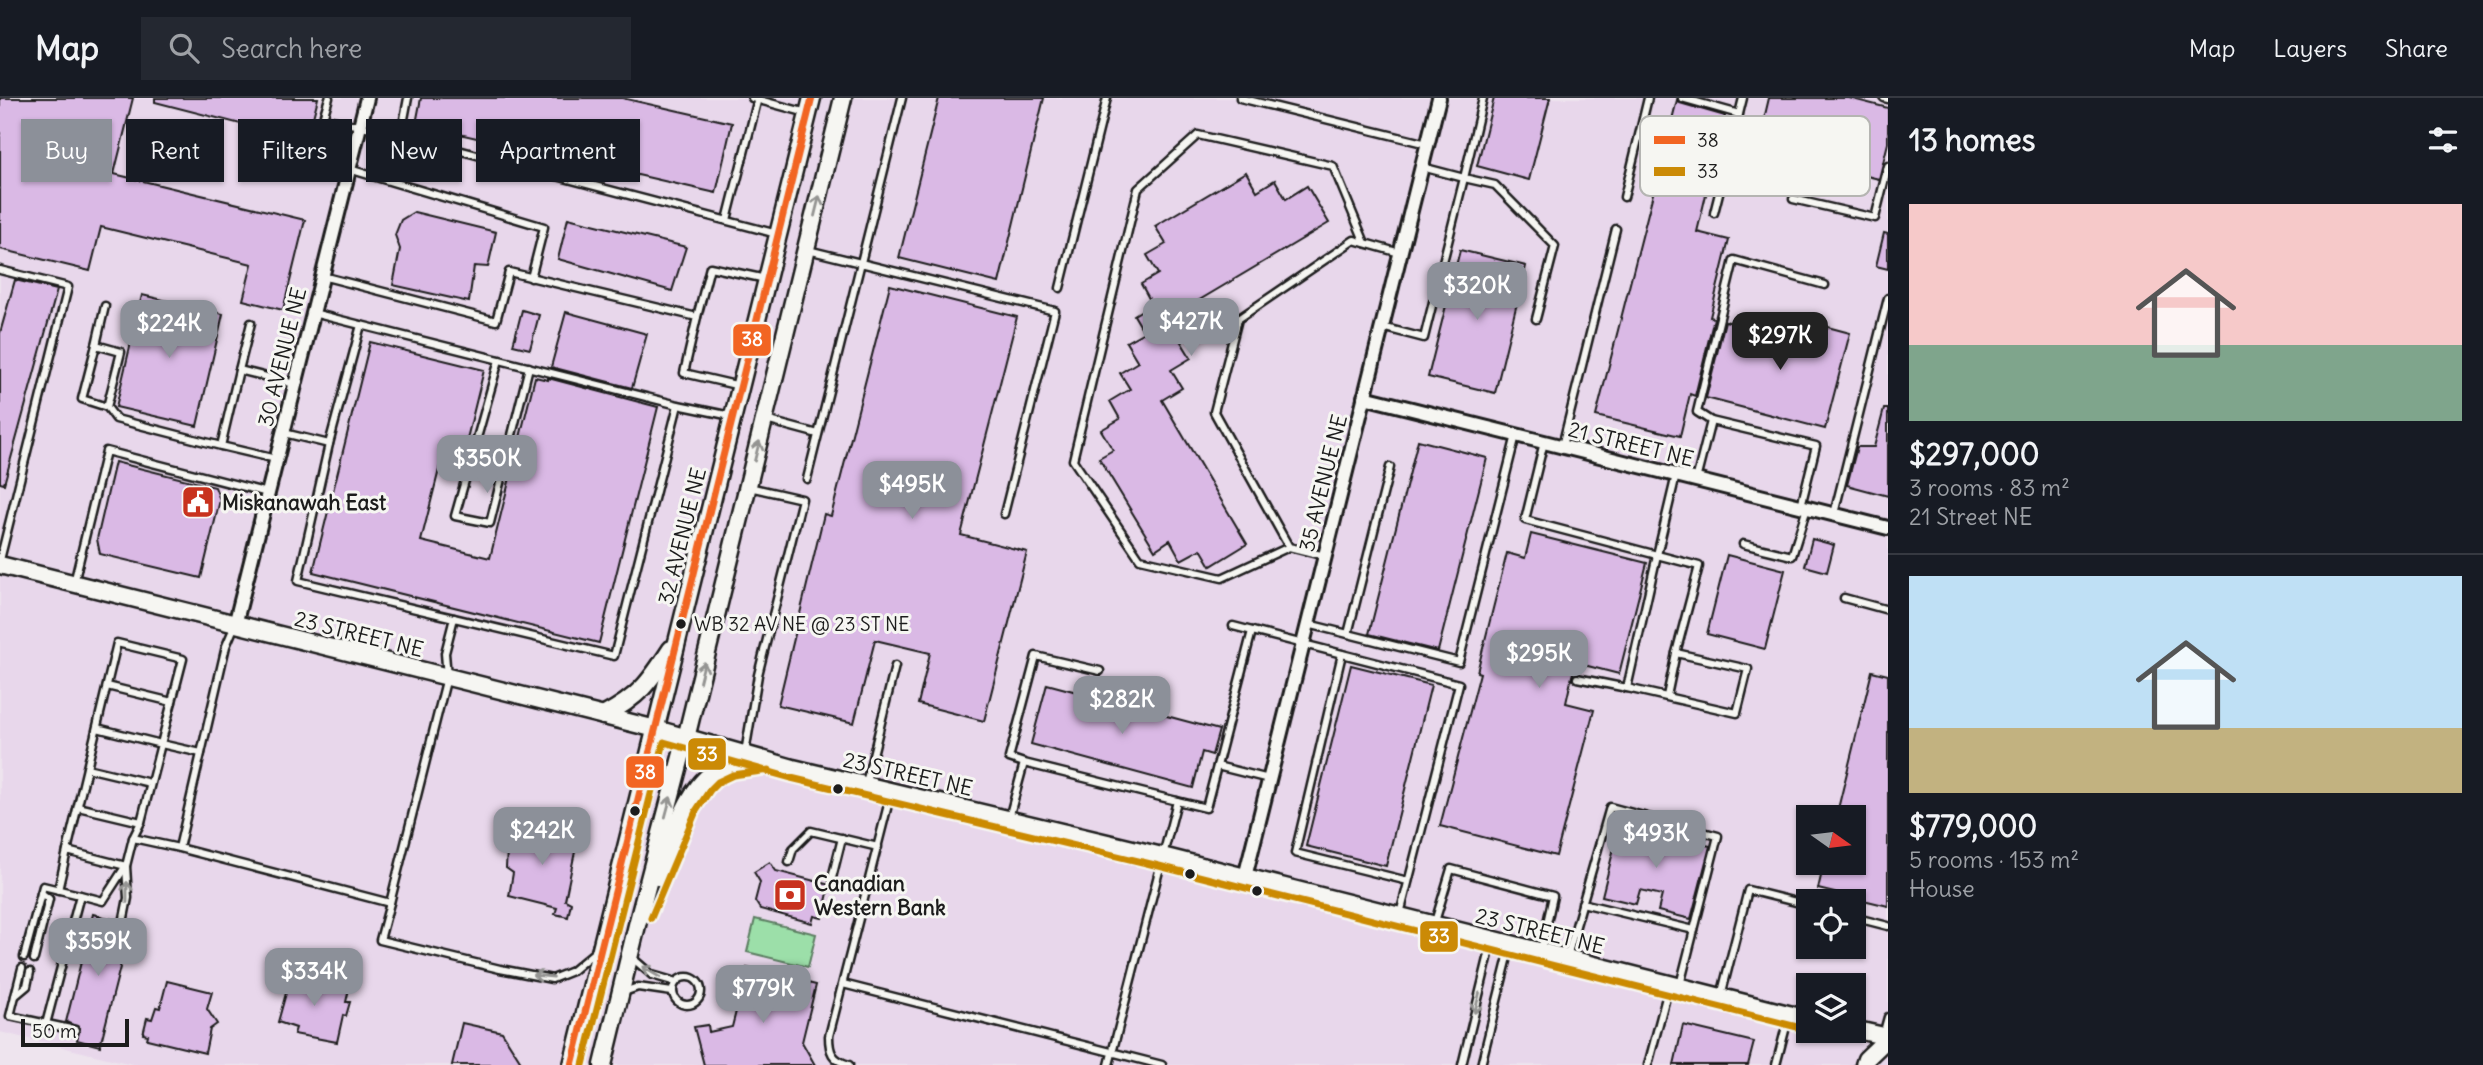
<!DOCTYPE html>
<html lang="en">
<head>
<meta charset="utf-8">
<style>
	:root { --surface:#171b24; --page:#242831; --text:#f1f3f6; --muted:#9ea1a6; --line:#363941; --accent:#8c9099 }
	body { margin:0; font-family:Delius,sans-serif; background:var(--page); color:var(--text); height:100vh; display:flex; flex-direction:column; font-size:26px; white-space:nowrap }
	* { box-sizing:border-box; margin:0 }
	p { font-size:23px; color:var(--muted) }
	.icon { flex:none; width:38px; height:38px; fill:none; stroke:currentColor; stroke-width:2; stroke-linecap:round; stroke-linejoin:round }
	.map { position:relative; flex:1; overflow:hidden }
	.details { display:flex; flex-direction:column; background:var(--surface); width:595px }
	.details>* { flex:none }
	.banner { position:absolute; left:21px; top:21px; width:665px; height:63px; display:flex; gap:14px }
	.needle { width:46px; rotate:104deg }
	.tools { position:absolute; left:1796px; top:707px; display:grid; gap:14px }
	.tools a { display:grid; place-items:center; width:70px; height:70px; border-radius:0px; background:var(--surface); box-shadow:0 2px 5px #0004; font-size:35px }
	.scale { position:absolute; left:21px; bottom:18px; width:108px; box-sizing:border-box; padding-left:7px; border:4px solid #1c1c1c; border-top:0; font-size:19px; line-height:24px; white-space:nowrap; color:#1c1c1c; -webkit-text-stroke:5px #f6f6f2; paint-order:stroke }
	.price { position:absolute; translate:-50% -60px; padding:0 16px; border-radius:14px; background:var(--accent); color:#fff; font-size:23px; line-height:46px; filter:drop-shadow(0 2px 4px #0008) }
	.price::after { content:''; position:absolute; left:50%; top:42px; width:21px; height:16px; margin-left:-10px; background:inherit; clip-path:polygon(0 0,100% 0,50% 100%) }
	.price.current { background:#222; color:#fff }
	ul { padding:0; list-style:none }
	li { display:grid; align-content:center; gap:14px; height:371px; padding:0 21px }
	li+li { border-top:2px solid var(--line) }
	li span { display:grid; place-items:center; height:217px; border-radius:0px; color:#555 }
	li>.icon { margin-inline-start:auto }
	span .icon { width:126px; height:126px; fill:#fffc; stroke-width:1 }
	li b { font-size:30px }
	h2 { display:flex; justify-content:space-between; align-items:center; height:84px; padding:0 21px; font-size:30px }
	.tag { padding:0 24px; border-radius:0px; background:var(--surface); box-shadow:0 2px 5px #0004; font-size:24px; line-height:63px }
	.tag.current { background:var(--accent); color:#fff }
	header { display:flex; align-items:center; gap:42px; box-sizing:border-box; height:98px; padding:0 35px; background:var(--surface); border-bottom:2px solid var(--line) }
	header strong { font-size:33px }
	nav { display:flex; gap:38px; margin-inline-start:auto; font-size:24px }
	.search { width:490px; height:63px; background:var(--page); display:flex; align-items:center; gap:18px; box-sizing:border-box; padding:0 24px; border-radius:0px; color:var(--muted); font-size:26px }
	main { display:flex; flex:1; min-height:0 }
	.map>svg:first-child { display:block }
	.built { fill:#e8d7eb; fill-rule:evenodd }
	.green { fill:#9cdfa9; stroke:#5c7e62; stroke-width:2 }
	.building { fill:#dab9e5; stroke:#1c1c1c; stroke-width:2 }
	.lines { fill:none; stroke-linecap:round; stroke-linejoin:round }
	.lane-casing { stroke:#1c1c1c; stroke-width:11 }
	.street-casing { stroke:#1c1c1c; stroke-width:18 }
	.secondary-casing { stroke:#1c1c1c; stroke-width:21 }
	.lane { stroke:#f6f6f2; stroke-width:6 }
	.street { stroke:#f6f6f2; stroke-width:12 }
	.secondary { stroke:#f6f6f2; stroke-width:16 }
	.bus-1-casing { stroke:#f6f6f2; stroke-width:12 }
	.bus-2-casing { stroke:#f6f6f2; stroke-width:12 }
	.bus-1 { stroke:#f26522; stroke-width:7 }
	.bus-2 { stroke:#cb8a06; stroke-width:7 }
	.oneway { stroke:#949492 }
	.bus-dot { fill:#1c1c1c; stroke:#f6f6f2; stroke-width:2.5 }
	.labels { text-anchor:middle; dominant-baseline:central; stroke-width:6; stroke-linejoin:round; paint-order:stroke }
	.bus-label { font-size:19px; fill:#1c1c1c; stroke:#f6f6f2; text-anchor:start }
	.street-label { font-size:21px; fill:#1c1c1c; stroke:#f6f6f2 }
	.poi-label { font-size:21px; font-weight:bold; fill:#1c1c1c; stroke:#f6f6f2; text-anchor:start }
	.key { fill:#f6f6f2; stroke:#b5b5b2; stroke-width:2 }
	.key-label { font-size:19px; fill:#1c1c1c }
	.line-badge { stroke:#f6f6f2; stroke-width:2.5 }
	.badge-label { font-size:19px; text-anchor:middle; font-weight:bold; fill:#fff }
</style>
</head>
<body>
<header>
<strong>Map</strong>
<div class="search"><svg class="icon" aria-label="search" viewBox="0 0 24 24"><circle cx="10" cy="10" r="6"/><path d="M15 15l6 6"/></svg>Search here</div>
<nav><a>Map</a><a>Layers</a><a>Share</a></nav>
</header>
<main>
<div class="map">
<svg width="1888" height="967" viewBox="0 0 1888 967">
	<rect width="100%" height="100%" fill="#eee4ee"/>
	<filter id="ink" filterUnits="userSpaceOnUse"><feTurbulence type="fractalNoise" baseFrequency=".0143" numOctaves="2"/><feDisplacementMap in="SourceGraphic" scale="14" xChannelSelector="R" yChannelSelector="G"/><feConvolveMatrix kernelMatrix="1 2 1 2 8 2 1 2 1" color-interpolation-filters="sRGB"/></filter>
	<g filter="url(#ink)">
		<path class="built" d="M0 0H1888V967H136L0 934ZM1808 719H1853V765H1808ZM1808 803H1853V849H1808ZM1808 887H1853V933H1808Z"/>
		<path class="green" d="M755 821 816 836 808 869 747 854Z"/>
		<g class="building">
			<path d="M0 0H133L114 76 305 122 283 212 243 202 252 166 101 129 90 173 0 151Z"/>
			<path d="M155 0H318L307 43 155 4Z"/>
			<path d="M421 0H622L732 25 716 95 416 26Z"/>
			<path d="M939 0H1044L999 185 899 160Z"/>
			<path d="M1494 0H1550L1529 82 1477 68Z"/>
			<path d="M1769 0H1849L1888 10V45L1879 81 1757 51Z"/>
			<path d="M1677 2 1680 5 1725 18 1697 134 1729 142 1710 219 1714 220 1695 298 1690 296 1680 338 1596 318Z"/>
			<path d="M1246 74 1257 93 1275 82 1286 101 1307 88 1329 125 1186 210 1198 231 1180 242 1191 260 1171 272 1182 290 1162 302 1247 446 1211 468 1201 451 1181 462 1170 442 1155 452 1099 360 1113 352 1101 332 1120 321 1110 303 1130 291 1120 275 1138 264 1126 244 1144 234 1134 217 1152 206 1141 186 1158 176 1147 157 1166 146 1155 128Z"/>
			<path d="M414 114 496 134 488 169 474 168 469 204 393 187 400 151 395 137 401 122Z"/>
			<path d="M568 120 686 149 672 193 558 161Z"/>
			<path d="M1884 135 1888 136V171L1876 168Z"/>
			<path d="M1460 152 1526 168 1495 295 1428 279Z"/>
			<path d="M15 182 57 192 4 386 0 385V235Z"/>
			<path d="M890 187 1017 219 961 437 1027 454 984 623 918 606 930 555 875 542 854 625 778 607 824 416 831 418Z"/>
			<path d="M142 197 223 216 197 328 116 309Z"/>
			<path d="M522 212 539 217 530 251 513 247Z"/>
			<path d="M566 214 647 236 632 290 551 269Z"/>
			<path d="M1725 223 1800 242 1805 223 1850 235 1825 331 1706 300Z"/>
			<path d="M370 244 484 272 463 357 444 352 421 443 490 460 535 279 548 282V280L658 309 599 545 313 474Z"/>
			<path d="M1884 311H1888V398L1847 387 1857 349H1874Z"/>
			<path d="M1418 342 1487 360 1438 553 1369 536Z"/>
			<path d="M115 364 215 389 220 402 201 480 100 456 97 441Z"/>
			<path d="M1531 436 1647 465 1619 576 1576 565 1572 578 1566 605 1594 612 1556 758 1440 728 1480 575 1477 574 1507 455 1525 460Z"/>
			<path d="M1812 441 1834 447 1827 474 1805 468Z"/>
			<path d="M1727 457 1785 472 1765 551 1707 536Z"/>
			<path d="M1351 567 1431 587 1386 768 1306 748Z"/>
			<path d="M1872 573 1888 577V808L1818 791 1824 765H1853V719H1836Z"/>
			<path d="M1047 586 1219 632 1212 657 1202 654 1193 690 1031 646Z"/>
			<path d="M534 725 556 727 561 732V740L577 744 565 802 571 805 568 819 555 816 557 810 509 798 513 775 506 770 507 752 514 746 519 734Z"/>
			<path d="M1620 726 1710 748 1691 821 1658 813 1662 797 1640 792 1636 806 1602 798Z"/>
			<path d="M770 764 776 773 830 787 822 820 814 818 812 825 760 811 755 803 760 784 754 774Z"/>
			<path d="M93 816 131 826 100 948 77 942 80 930 66 924Z"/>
			<path d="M747 870 816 887 802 944 815 967H704L694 929 708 927 709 934 732 929Z"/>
			<path d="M291 877 349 891 346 904H350L346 918 343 917 337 944 294 936 296 930 278 924Z"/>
			<path d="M167 883 212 894 207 911 217 926 210 931 205 955 147 941 148 937 143 936 147 920 152 921 156 909 160 910Z"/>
			<path d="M462 925 502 934 523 967H452Z"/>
			<path d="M1683 927 1754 944 1748 967H1674Z"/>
		</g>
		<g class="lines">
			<defs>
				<g id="lane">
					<path d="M329 0 323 20 401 37 777 136"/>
					<path d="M752 0 807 15"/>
					<path d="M1240 0 1427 46"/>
					<path d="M1483 0 1464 80 1495 87 1555 148 1536 221"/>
					<path d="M1682 0 1739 16"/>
					<path d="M1884 0 1888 1"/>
					<path d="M401 37 408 0"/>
					<path d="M349 71 544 129 531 180"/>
					<path d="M1624 99 1648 0"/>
					<path d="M1793 101 1875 120 1888 68"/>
					<path d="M1714 115 1743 0"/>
					<path d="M727 122 758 0"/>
					<path d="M808 152 1055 213 1004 416"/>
					<path d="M0 172 68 189 0 462"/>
					<path d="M322 178 496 223 509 174 697 219 684 275 740 288"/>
					<path d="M1060 190 1107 0"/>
					<path d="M313 215 678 307 731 318"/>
					<path d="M697 219 710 169 766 181"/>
					<path d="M361 227 329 346 298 483 614 558 678 307"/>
					<path d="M1382 229 1424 240 1464 80 1422 69"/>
					<path d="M96 247 105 208"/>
					<path d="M499 262 455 418 490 425 529 269"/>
					<path d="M239 272 251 225"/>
					<path d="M107 309 82 301 96 247 121 254 107 309 116 321 221 348"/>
					<path d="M766 322 818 336"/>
					<path d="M1711 323 1697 314 1734 162 1825 187"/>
					<path d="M284 335 329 346"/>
					<path d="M1544 344 1525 422 1657 457 1676 377"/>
					<path d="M1562 348 1616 131"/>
					<path d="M276 361 221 348 239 272 295 286"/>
					<path d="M807 381 902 0"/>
					<path d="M1696 382 1711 323 1816 348 1801 408"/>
					<path d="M1834 416 1888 200"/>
					<path d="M1743 446 1792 458 1807 410"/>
					<path d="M1289 449 1222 480 1140 461 1073 362 1138 91 1198 37 1333 68 1365 145"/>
					<path d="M1657 457 1699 468 1676 555 1748 571 1737 615 1627 590Z"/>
					<path d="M1325 458 1289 449 1214 314 1238 221 1354 142 1400 155"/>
					<path d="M74 485 106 353 268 395"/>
					<path d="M1844 500 1888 512"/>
					<path d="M1308 526 1348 536 1390 369"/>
					<path d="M235 527 226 548 179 750 390 805 447 579 445 555 454 520"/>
					<path d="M1233 528 1459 586 1400 816"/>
					<path d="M1348 536 1459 564 1516 337"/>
					<path d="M1342 556 1295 755 1408 783"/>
					<path d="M1577 580 1627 590"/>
					<path d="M107 588 172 604"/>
					<path d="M1667 598 1676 555"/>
					<path d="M97 630 161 646 141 724 133 740"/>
					<path d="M745 655 758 577 802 401 749 389"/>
					<path d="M1024 665 1009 660 1036 558 1100 573"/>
					<path d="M1217 668 1252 533"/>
					<path d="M87 670 150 685"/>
					<path d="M866 685 895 568"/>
					<path d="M78 709 141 724"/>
					<path d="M1009 720 1024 665 1177 703"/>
					<path d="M67 753 117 545 183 561 161 646 201 655"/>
					<path d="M789 764 793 751 811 733 878 749"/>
					<path d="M832 780 842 740"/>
					<path d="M58 792 67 753 126 768"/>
					<path d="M80 797 103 803 125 769"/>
					<path d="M390 805 380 842 500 871 552 881 572 873 597 852"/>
					<path d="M1582 805 1694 832"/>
					<path d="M1853 819 1888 828"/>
					<path d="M124 820 128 800 126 768 133 740 179 750"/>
					<path d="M1434 827 1451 771 1553 798 1541 852"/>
					<path d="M630 858 652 877 676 884"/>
					<path d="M24 859 43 788 80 797 46 926"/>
					<path d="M1567 859 1610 709 1718 738 1680 887"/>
					<path d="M34 861 49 801 41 795"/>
					<path d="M22 870 10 918 75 932"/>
					<circle cx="687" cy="893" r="14"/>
					<path d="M843 886 1162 967"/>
					<path d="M621 895 638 889 672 894"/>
					<path d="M15 898 27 888 30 874"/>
					<path d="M1721 898 1748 792 1808 807"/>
					<path d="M1883 937 1888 919"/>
					<path d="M849 967C832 962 829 954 829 938L891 695"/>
					<path d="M1109 967 1177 703 1206 710 1217 668 1269 681"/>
					<path d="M1462 967 1492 844"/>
					<path d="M1481 967 1511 847"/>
					<path d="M1648 967 1669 888"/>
					<path d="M1776 967 1789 917"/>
				</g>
				<g id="street">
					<path d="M1364 299 1888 430"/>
					<path d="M235 527 367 0"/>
					<path d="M1245 779 1439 0"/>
				</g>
				<g id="secondary">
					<path d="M0 467 656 631 793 670 1162 758 1808 921"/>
					<path d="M603 618C639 599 649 585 671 551"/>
					<path d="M657 779C673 745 686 682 725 668 735 665 748 665 758 664"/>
					<path d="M1853 931 1888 939"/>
					<path d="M572 967 812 0"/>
					<path d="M603 967 638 823 686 640 843 0"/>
					<path d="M1864 967 1866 961 1888 940"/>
				</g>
			</defs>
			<use href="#lane" class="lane-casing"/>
			<use href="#street" class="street-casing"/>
			<use href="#secondary" class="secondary-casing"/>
			<use href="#lane" class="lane"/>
			<use href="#street" class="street"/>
			<use href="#secondary" class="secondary"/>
			<defs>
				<path id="bus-1" d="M572 967 812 0"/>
				<g id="bus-2">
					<path d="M651 820 696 713 710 692 718 684 733 677 769 672"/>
					<path d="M583 967 664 644 791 680 1159 768 1805 931"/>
				</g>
			</defs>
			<use href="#bus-1" class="bus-1-casing"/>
			<use href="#bus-2" class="bus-2-casing"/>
			<use href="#bus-1" class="bus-1"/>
			<use href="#bus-2" class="bus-2"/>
		</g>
		<defs><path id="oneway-shaft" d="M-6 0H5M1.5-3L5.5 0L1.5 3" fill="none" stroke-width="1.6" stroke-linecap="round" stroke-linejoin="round" transform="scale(1.75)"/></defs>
		<g class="oneway">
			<use href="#oneway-shaft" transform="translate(817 108) rotate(-76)"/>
			<use href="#oneway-shaft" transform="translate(757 353) rotate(-76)"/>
			<use href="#oneway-shaft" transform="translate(702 574) rotate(-76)"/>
			<use href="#oneway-shaft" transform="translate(668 709) rotate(-75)"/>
			<use href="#oneway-shaft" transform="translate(127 794) rotate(-90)"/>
			<use href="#oneway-shaft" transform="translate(651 874) rotate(-149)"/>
			<use href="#oneway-shaft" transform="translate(543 878) rotate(-174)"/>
			<use href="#oneway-shaft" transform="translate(1477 905) rotate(104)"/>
		</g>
	</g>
	<defs>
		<symbol id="civic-square" viewBox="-11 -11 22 22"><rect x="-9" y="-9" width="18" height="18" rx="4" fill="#c8321e" stroke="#f6f6f2"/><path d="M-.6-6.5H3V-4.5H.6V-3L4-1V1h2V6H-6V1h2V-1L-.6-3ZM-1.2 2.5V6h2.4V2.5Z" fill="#fff"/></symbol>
		<symbol id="bank-square" viewBox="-11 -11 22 22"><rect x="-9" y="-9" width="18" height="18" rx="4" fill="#c8321e" stroke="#f6f6f2"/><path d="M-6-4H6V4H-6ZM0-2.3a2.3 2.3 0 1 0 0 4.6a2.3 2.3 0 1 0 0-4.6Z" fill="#fff"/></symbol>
	</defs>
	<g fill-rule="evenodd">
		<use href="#civic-square" x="179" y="385" width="38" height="38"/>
		<use href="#bank-square" x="771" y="778" width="38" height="38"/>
	</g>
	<g class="bus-dot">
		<circle cx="681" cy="526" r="6"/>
		<circle cx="838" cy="691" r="6"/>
		<circle cx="635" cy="713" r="6"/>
		<circle cx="1190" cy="776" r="6"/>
		<circle cx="1257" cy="793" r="6"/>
	</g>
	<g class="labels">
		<g class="bus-label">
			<text x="694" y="526">WB 32 AV NE @ 23 ST NE</text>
		</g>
		<g class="street-label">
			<text transform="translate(282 259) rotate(-76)">30 AVENUE NE</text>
			<text transform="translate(1631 346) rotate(14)">21 STREET NE</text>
			<text transform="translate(1323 385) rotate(-76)">35 AVENUE NE</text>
			<text transform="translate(682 438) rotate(-76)">32 AVENUE NE</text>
			<text transform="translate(359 536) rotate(14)">23 STREET NE</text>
			<text transform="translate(908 676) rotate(13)">23 STREET NE</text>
			<text transform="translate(1540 833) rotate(14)">23 STREET NE</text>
		</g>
		<g class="poi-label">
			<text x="222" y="404">Miskanawah East</text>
			<text x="814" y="785">Canadian<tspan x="814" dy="24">Western Bank</tspan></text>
		</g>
	</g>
	<rect x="1640" y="18" width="230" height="80" rx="10" class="key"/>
	<rect x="1654" y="38" width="31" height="8" fill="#f26522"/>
	<rect x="1654" y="69" width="31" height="9" fill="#cb8a06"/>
	<g class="key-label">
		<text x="1697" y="49">38</text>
		<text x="1697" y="80">33</text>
	</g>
	<g class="line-badge">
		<rect x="732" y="225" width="40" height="34" rx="7" fill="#f26522"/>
		<rect x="687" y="639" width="40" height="34" rx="7" fill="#cb8a06"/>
		<rect x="625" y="657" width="40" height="34" rx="7" fill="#f26522"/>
		<rect x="1419" y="822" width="40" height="33" rx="7" fill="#cb8a06"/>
	</g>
	<g class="badge-label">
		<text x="752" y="248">38</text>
		<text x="707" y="663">33</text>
		<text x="645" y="681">38</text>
		<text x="1439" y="845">33</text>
	</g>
</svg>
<div class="tools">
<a><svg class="needle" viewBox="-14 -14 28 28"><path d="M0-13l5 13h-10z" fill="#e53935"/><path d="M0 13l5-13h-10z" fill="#9ea1a6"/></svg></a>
<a><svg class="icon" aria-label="locate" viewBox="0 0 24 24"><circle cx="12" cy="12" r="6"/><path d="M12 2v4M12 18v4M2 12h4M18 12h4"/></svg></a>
<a><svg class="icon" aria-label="layers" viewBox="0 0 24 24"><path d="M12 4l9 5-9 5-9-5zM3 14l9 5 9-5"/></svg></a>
</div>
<div class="scale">50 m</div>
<b class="price" style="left:1477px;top:224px">$320K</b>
<b class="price" style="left:1191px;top:260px">$427K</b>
<b class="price" style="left:169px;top:262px">$224K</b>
<b class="price current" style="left:1780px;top:274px">$297K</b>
<b class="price" style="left:487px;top:397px">$350K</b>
<b class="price" style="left:912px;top:423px">$495K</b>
<b class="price" style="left:1539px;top:592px">$295K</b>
<b class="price" style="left:1122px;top:638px">$282K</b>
<b class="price" style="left:542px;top:769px">$242K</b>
<b class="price" style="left:1656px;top:772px">$493K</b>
<b class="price" style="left:98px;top:880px">$359K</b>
<b class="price" style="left:314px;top:910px">$334K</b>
<b class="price" style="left:763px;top:927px">$779K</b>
<div class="banner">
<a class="tag current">Buy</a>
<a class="tag">Rent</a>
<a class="tag">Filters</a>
<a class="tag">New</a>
<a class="tag">Apartment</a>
</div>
</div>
<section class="details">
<h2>13 homes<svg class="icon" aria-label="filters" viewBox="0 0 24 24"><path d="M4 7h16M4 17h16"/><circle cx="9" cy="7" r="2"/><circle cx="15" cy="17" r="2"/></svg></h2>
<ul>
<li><span style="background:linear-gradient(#f6c9c9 65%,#7fa58c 0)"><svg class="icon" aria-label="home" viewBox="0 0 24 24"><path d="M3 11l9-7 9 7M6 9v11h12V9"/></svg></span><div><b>$297,000</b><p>3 rooms · 83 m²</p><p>21 Street NE</p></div></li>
<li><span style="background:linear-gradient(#bfe0f5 70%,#c2b280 0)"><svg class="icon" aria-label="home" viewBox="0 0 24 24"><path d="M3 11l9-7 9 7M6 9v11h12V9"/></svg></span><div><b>$779,000</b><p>5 rooms · 153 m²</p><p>House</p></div></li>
</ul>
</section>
</main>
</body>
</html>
